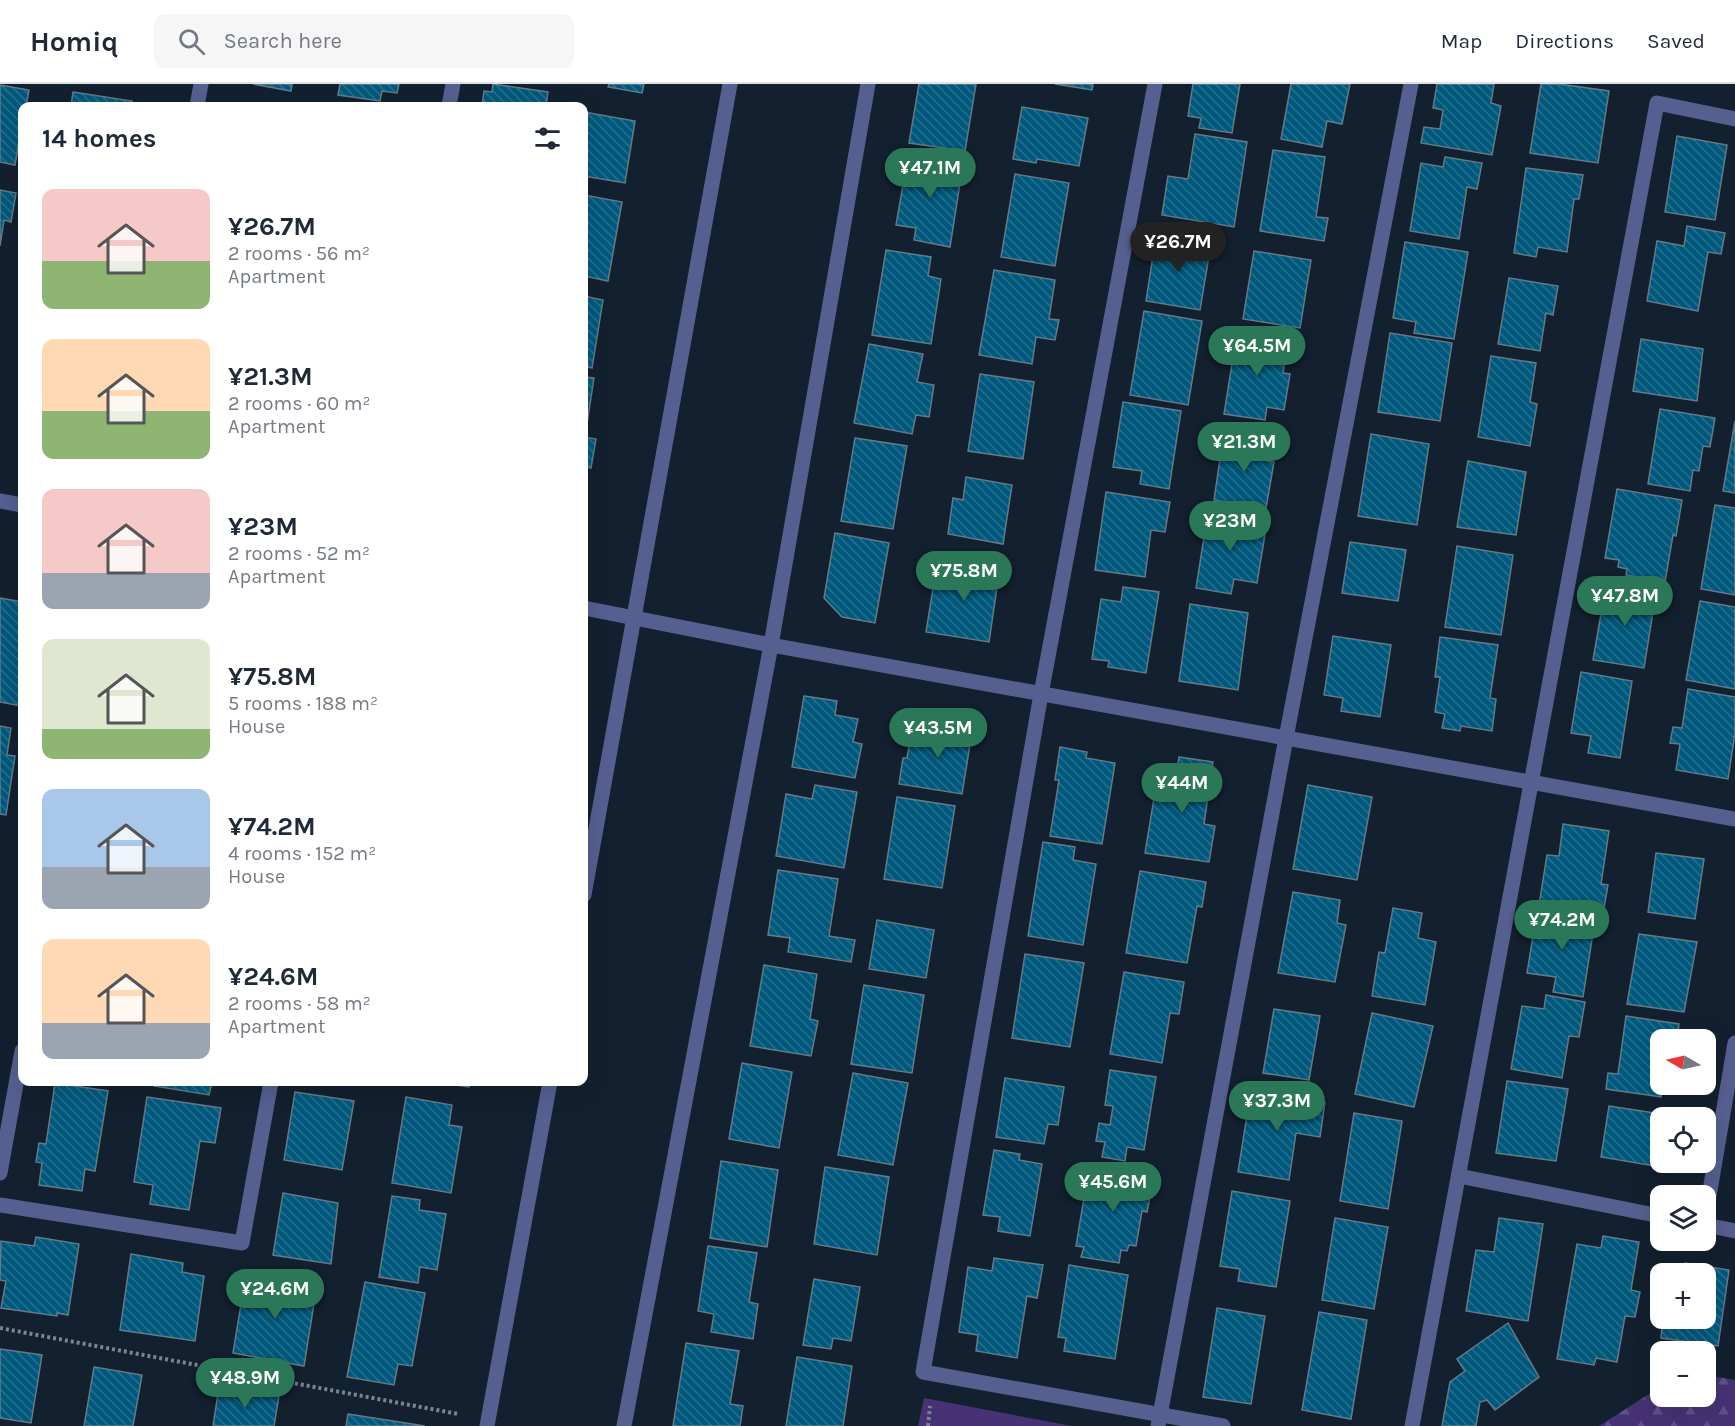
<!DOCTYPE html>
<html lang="en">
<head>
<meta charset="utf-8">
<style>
	:root { --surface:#fff; --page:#f6f6f7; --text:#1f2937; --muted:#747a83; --line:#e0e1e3; --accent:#2a7858 }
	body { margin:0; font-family:Karla,sans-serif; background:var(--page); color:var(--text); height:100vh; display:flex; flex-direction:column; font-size:22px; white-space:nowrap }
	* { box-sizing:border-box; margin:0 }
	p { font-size:20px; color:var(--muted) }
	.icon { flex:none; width:33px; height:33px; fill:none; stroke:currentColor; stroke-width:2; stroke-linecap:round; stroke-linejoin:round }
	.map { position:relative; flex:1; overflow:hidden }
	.drawer { position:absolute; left:18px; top:18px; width:570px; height:984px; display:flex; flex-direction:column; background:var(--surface); border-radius:12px; box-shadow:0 6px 24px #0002 }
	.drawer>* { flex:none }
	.needle { width:39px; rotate:279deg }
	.controls { position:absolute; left:1650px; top:945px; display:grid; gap:12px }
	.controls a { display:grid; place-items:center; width:66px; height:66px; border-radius:12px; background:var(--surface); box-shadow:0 6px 24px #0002; font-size:30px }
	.price { position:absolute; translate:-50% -51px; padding:0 14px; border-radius:21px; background:var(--accent); color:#fff; font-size:20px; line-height:39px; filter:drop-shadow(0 2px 3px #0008) }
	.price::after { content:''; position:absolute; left:50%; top:36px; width:18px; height:14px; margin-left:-9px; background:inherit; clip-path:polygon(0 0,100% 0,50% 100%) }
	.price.selected { background:#222; color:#fff }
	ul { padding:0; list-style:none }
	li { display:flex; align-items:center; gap:18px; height:150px; padding:0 24px }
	li span { display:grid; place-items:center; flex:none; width:168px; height:120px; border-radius:12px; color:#555 }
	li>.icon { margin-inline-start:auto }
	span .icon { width:72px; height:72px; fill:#fffc; stroke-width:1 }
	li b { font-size:26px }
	h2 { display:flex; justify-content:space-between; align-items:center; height:72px; padding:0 24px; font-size:26px }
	header { display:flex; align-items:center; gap:36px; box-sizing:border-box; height:84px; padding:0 30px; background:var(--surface); border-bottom:2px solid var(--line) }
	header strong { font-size:28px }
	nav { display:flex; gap:33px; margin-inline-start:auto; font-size:21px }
	.search { width:420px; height:54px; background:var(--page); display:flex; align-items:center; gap:15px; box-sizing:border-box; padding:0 21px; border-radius:12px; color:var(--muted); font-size:22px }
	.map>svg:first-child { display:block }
	.forest { fill:url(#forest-firs) }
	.park { fill:#463274 }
	.building { fill:url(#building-back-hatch); stroke:#637a88; stroke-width:1.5 }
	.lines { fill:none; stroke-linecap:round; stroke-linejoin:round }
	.path { stroke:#7a8592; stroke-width:4; stroke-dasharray:3 3; stroke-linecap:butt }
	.minor { stroke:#556091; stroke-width:15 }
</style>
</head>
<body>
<header>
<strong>Homiq</strong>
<div class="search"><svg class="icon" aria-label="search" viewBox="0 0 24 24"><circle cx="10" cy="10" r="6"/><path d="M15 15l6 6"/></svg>Search here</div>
<nav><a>Map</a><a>Directions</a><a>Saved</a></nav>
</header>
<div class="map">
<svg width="1735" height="1342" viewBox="0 0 1735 1342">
	<defs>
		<pattern id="forest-firs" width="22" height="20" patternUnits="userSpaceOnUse" patternTransform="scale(1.5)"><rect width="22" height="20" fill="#463274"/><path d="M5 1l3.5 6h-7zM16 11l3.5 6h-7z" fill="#615089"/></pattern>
		<pattern id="building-back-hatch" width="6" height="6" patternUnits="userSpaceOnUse" patternTransform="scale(1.5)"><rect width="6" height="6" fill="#00597d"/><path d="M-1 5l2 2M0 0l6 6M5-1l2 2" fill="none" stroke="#257190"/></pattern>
	</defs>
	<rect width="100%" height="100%" fill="#13202f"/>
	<path class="forest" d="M1706 1291 1735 1296V1342H1599L1660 1303V1312H1706Z"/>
	<path class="park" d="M924 1314 1072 1342H918Z"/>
	<g class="building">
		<path d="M253 0H292L291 7Z"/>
		<path d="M340 0H399L397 9 382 7 380 17 338 11Z"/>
		<path d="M493 0 548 8 546 22H482L484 7 492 8Z"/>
		<path d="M609 0H644L642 9 608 3Z"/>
		<path d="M919 0H976L965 67 909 59Z"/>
		<path d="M1055 0H1093L1092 6Z"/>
		<path d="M1193 0H1240L1232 49 1199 44 1201 34 1188 32Z"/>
		<path d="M1291 0H1350L1342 40 1327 37 1322 63 1281 55Z"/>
		<path d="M1437 0H1494L1491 19 1501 22 1492 71 1421 59 1424 43 1440 45 1443 26 1433 24Z"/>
		<path d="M1541 0H1559L1609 7 1598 79 1530 69Z"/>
		<path d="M0 1 29 6 26 22H22V40L15 81 0 78Z"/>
		<path d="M73 8 132 17 131 22H71Z"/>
		<path d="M1022 23 1088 34 1079 82 1037 75 1036 79 1013 75Z"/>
		<path d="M584 28 635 37 625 99 584 92Z"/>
		<path d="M1195 50 1247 58 1234 143 1162 131 1168 92 1188 95Z"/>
		<path d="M1677 52 1727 61 1715 136 1665 128Z"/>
		<path d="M1273 66 1325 73 1316 133 1328 134 1324 157 1260 147Z"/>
		<path d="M908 72 963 80 950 163 914 156 916 144 896 141Z"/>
		<path d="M1445 73 1482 79 1477 105 1467 103 1459 155 1410 147 1421 79 1443 83Z"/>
		<path d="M1526 84 1583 91 1579 115H1574L1567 168 1538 163 1536 173 1514 169Z"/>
		<path d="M1015 90 1069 99 1055 182 1001 173Z"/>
		<path d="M0 106 16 109 11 138 4 136 0 162Z"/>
		<path d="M584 111 622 118 608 197 584 192Z"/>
		<path d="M1687 142 1725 149 1721 170 1708 168 1698 227 1647 217 1657 157 1684 162Z"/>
		<path d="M1156 152 1211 160 1200 226 1146 217Z"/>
		<path d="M1405 158 1468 168 1454 255 1414 249 1416 238 1393 234Z"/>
		<path d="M886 166 931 173 928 192 941 195 931 260 872 251Z"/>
		<path d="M1254 167 1311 176 1300 244 1243 235Z"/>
		<path d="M994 186 1055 196 1049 235 1059 236 1055 256 1036 253 1032 280 979 271Z"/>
		<path d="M1509 194 1558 202 1553 231 1546 229 1540 267 1498 260Z"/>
		<path d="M584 212 603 216 592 284 584 282Z"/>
		<path d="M1144 227 1202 237 1188 321 1130 311Z"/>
		<path d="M1250 247 1276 251 1275 262 1287 264 1283 289 1290 290 1284 326 1267 323 1265 336 1224 330 1236 255 1249 257Z"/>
		<path d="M1390 249 1452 259 1440 337 1378 328Z"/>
		<path d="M1641 255 1703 265 1697 317 1633 307Z"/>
		<path d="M869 260 923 270 917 298 934 301 929 333 916 331 912 350 854 339Z"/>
		<path d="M1491 272 1536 279 1530 318 1537 320 1530 362 1478 353Z"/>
		<path d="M980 290 1034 298 1023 375 968 367Z"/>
		<path d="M584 293 594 294 585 353 596 355 591 384 584 383Z"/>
		<path d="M1123 318 1181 327 1169 405 1140 400 1142 387 1113 383Z"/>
		<path d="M1660 325 1715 334 1710 363 1703 362 1699 387 1693 386 1690 407 1648 400Z"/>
		<path d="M1735 337V409L1723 407Z"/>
		<path d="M1371 350 1429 360 1417 441 1358 432Z"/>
		<path d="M855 354 907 362 893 445 841 437Z"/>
		<path d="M1223 354 1269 360 1267 377 1274 378 1266 424 1214 416Z"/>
		<path d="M1468 377 1526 388 1516 451 1457 443Z"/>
		<path d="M966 393 1012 401 1003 460 948 450 953 414 963 416Z"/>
		<path d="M1617 405 1682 416 1676 452 1673 451 1665 498 1626 491 1627 485 1618 483 1619 476 1605 474Z"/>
		<path d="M1106 408 1170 418 1165 448 1151 446 1145 493 1095 486Z"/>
		<path d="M1715 421 1735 424V511L1701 505Z"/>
		<path d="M1208 428 1267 438 1257 499 1234 495 1231 510 1196 504Z"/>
		<path d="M835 449 889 459 875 539 842 533 824 514Z"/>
		<path d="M1350 458 1406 466 1398 517 1342 509Z"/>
		<path d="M1457 462 1513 471 1501 551 1445 543Z"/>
		<path d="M957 476 1000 483 989 558 926 548 936 486 955 489Z"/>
		<path d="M1606 501 1656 509 1644 584 1593 576Z"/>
		<path d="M1123 503 1159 508 1146 589 1108 583 1109 577 1092 575 1101 515 1121 518Z"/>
		<path d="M0 514 22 518V622L0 618Z"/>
		<path d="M1700 517 1735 523V605L1686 596Z"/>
		<path d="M1190 520 1248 529 1238 606 1179 597Z"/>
		<path d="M1333 552 1391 561 1380 633 1341 627 1343 614 1324 611Z"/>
		<path d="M1440 553 1498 561 1490 614 1496 615 1492 647 1461 642 1460 647 1442 644 1445 630 1435 628 1440 593H1435Z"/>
		<path d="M1581 588 1632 597 1620 674 1588 669 1591 652 1571 649Z"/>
		<path d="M1688 605 1735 613V649L1728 695 1676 686 1680 660 1670 659 1673 643 1682 644Z"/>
		<path d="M804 612 837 617 835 631 858 635 853 658 862 660 855 694 792 683Z"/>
		<path d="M936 636 973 642 962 710 899 700 903 674H907L911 650 933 653Z"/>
		<path d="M0 642 11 644 7 671 15 672 6 731 0 730Z"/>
		<path d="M1060 663 1087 668 1086 674 1115 679 1102 760 1050 752 1059 696H1055Z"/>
		<path d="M1179 673 1213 678 1204 740 1215 742 1209 778 1145 769 1157 696 1175 698Z"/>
		<path d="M815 701 857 708 844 784 776 772 786 710 812 715Z"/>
		<path d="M1308 701 1372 713 1357 796 1293 785Z"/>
		<path d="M897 713 955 722 942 804 884 795Z"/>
		<path d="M1563 740 1609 747 1601 800 1608 801 1603 830 1539 821 1547 771 1559 772Z"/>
		<path d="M1043 758 1075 763 1073 776 1096 780 1083 861 1028 852Z"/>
		<path d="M1656 769 1704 775 1695 835 1648 828Z"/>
		<path d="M778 786 838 795 829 852 855 856 851 878 788 868 790 854 768 851Z"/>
		<path d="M1140 787 1206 798 1202 823 1197 822 1187 879 1126 869Z"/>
		<path d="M1293 808 1340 816 1337 839 1346 841 1335 898 1278 889Z"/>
		<path d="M1393 824 1422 829 1418 854 1436 858 1425 921 1372 912 1379 868 1385 869Z"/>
		<path d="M1537 827 1595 836 1583 913 1553 908 1556 893 1527 889Z"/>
		<path d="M877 836 934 846 926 894 869 885Z"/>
		<path d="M1639 850 1697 858 1684 928 1627 920Z"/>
		<path d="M1025 870 1084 879 1070 963 1012 954Z"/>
		<path d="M764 881 817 890 810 935 818 937 811 972 750 962Z"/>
		<path d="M1124 888 1184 898 1179 930 1170 929 1162 979 1110 970Z"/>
		<path d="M864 901 924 911 912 989 851 980Z"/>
		<path d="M1546 911 1585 918 1579 953 1569 952 1562 994 1511 985 1522 922 1544 925Z"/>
		<path d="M1274 925 1320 932 1309 996 1263 989Z"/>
		<path d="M1372 929 1433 942 1414 1023 1355 1010Z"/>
		<path d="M1626 932 1679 940 1677 956H1660V1000H1663L1661 1013 1606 1005 1608 989 1618 990Z"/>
		<path d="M742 979 792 988 779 1064 729 1055Z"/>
		<path d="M1110 986 1156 993 1144 1066 1127 1063 1125 1077 1102 1073 1105 1058 1096 1057 1099 1039 1110 1041 1113 1022 1105 1021Z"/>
		<path d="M853 989 908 999 893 1081 838 1071Z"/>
		<path d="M1005 994 1064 1003 1058 1041 1048 1040 1044 1060 996 1053Z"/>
		<path d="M1507 997 1568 1005 1556 1077 1496 1069Z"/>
		<path d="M155 998H212L209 1011 154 1002Z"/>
		<path d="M435 998H470L469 1003Z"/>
		<path d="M55 999 108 1007 95 1087 85 1085 82 1107 39 1101 42 1079 36 1078 39 1059 46 1060Z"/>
		<path d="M1251 1006 1325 1018 1320 1053 1296 1049 1289 1096 1238 1088Z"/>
		<path d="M295 1008 354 1017 342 1086 284 1076Z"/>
		<path d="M147 1013 221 1024 215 1059 200 1057 189 1126 150 1120 153 1101 134 1098Z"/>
		<path d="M406 1013 452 1021 449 1041 462 1043 451 1109 392 1099Z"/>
		<path d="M1609 1022 1674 1032 1660 1034V1078H1667L1666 1084 1601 1073Z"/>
		<path d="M1354 1029 1402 1037 1388 1125 1340 1117Z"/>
		<path d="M994 1066 1020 1070 1019 1076 1042 1080 1030 1152 998 1147 1000 1133 983 1131Z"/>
		<path d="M721 1077 778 1086 767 1163 710 1154Z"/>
		<path d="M825 1083 889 1093 877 1171 814 1160Z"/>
		<path d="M1105 1084 1154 1092 1147 1128 1142 1127 1136 1162 1129 1161 1127 1167 1121 1166 1119 1179 1081 1173 1084 1163 1076 1162 1088 1090 1104 1093Z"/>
		<path d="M1232 1107 1290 1117 1276 1203 1238 1197 1240 1185 1220 1182Z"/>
		<path d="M283 1109 338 1119 331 1180 273 1171Z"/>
		<path d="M392 1112 420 1116 419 1126 446 1130 437 1186 420 1183 418 1199 379 1193Z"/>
		<path d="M1335 1134 1388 1143 1374 1225 1322 1216Z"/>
		<path d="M1499 1134 1543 1140 1528 1237 1466 1227 1476 1166 1494 1168Z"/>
		<path d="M1603 1152 1639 1158 1631 1206 1640 1208 1635 1233 1625 1232 1617 1278 1596 1274 1594 1281 1557 1275 1577 1160 1601 1164Z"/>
		<path d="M36 1153 79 1160 68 1231 57 1229V1232L1 1224 6 1197 0 1196 1 1157 34 1162Z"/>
		<path d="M708 1162 757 1169 749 1218 758 1220 753 1255 711 1248 714 1230 698 1227Z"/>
		<path d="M131 1170 183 1179 182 1188 204 1192 195 1257 120 1246Z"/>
		<path d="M994 1174 1043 1181 1037 1214 1027 1212 1017 1274 976 1267 978 1251 959 1248 968 1183 992 1187Z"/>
		<path d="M1685 1179 1729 1186 1718 1262 1661 1254 1663 1234H1706V1190H1670L1671 1185 1683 1187Z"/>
		<path d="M1069 1181 1128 1191 1115 1275 1064 1267 1066 1254 1058 1253Z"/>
		<path d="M246 1190 317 1201 304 1282 233 1269Z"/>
		<path d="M814 1195 860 1203 851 1257 833 1254 831 1265 803 1261Z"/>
		<path d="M365 1198 425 1209 412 1282 398 1280 394 1301 347 1293Z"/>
		<path d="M1217 1224 1265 1232 1251 1320 1203 1313Z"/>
		<path d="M1319 1228 1367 1236 1351 1335 1302 1326Z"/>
		<path d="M1508 1239 1539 1293 1495 1326 1487 1316 1480 1318 1476 1342H1442L1450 1298 1465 1287 1457 1275Z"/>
		<path d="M686 1259 739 1267 730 1320 743 1322 740 1342H673Z"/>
		<path d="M0 1265 42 1271 31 1339 0 1334Z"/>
		<path d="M797 1273 852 1282 843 1342H786Z"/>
		<path d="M94 1283 142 1291 133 1342H84Z"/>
		<path d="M219 1303 279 1312 274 1342H213Z"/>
		<path d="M348 1330 425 1342H346Z"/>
	</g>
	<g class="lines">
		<g class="path">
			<path d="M0 1244 458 1330"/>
			<path d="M928 1342 930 1322"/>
		</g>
		<g class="minor">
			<path d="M1155 0 1041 610 923 1288 1223 1342"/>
			<path d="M197 22 201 0"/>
			<path d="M449 22 453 0"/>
			<path d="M0 417 22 421"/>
			<path d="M584 524 771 561 1735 735"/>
			<path d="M584 811 730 0"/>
			<path d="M0 1089 22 967"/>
			<path d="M1459 1092 1660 1132"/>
			<path d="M0 1121 242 1159 271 998"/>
			<path d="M1706 1130 1735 959"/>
			<path d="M1706 1141 1735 1147"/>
			<path d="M487 1342 550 998"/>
			<path d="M624 1342 771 561 868 0"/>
			<path d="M1158 1342 1286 654 1411 0"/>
			<path d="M1412 1342 1657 19 1735 35"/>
		</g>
	</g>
</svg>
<div class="controls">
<a><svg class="needle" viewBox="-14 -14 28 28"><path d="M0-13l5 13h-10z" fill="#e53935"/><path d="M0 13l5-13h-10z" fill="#747a83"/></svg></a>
<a><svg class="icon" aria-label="locate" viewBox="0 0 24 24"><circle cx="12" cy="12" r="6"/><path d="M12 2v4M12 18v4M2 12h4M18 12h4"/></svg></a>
<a><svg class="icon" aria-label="layers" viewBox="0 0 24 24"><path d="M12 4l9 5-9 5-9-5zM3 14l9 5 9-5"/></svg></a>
<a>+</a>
<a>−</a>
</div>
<b class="price" style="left:930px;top:115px">¥47.1M</b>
<b class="price selected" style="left:1178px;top:189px">¥26.7M</b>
<b class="price" style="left:1257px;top:293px">¥64.5M</b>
<b class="price" style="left:1244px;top:389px">¥21.3M</b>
<b class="price" style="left:1230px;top:468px">¥23M</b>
<b class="price" style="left:964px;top:518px">¥75.8M</b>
<b class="price" style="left:1625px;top:543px">¥47.8M</b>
<b class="price" style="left:938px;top:675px">¥43.5M</b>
<b class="price" style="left:1182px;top:730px">¥44M</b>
<b class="price" style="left:1562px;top:867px">¥74.2M</b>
<b class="price" style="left:1277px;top:1048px">¥37.3M</b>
<b class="price" style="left:1113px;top:1129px">¥45.6M</b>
<b class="price" style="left:275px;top:1236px">¥24.6M</b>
<b class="price" style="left:245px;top:1325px">¥48.9M</b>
<section class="drawer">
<h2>14 homes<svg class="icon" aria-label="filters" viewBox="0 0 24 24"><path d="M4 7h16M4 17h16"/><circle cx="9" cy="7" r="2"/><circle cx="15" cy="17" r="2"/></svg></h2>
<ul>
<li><span style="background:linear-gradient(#f6c9c9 60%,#8fb573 0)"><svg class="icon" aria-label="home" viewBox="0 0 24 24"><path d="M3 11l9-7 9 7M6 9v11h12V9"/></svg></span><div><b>¥26.7M</b><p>2 rooms · 56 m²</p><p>Apartment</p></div></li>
<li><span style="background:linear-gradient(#ffd9b3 60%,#8fb573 0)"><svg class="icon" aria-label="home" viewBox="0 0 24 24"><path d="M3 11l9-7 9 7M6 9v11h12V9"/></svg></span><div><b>¥21.3M</b><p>2 rooms · 60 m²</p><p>Apartment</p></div></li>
<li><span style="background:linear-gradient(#f6c9c9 70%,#9aa5b1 0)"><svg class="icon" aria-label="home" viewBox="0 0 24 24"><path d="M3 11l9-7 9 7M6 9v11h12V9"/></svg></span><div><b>¥23M</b><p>2 rooms · 52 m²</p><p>Apartment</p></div></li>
<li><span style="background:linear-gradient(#dfe7d0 75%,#8fb573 0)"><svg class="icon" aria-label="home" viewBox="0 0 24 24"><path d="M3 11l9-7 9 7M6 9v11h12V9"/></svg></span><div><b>¥75.8M</b><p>5 rooms · 188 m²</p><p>House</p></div></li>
<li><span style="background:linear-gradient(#a9c7e8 65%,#9aa5b1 0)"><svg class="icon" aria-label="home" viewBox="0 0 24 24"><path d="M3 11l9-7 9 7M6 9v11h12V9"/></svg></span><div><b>¥74.2M</b><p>4 rooms · 152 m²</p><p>House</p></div></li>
<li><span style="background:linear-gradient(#ffd9b3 70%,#9aa5b1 0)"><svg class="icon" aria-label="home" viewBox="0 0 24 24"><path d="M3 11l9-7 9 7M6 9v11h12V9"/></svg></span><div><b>¥24.6M</b><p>2 rooms · 58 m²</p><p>Apartment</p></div></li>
</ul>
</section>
</div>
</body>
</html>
